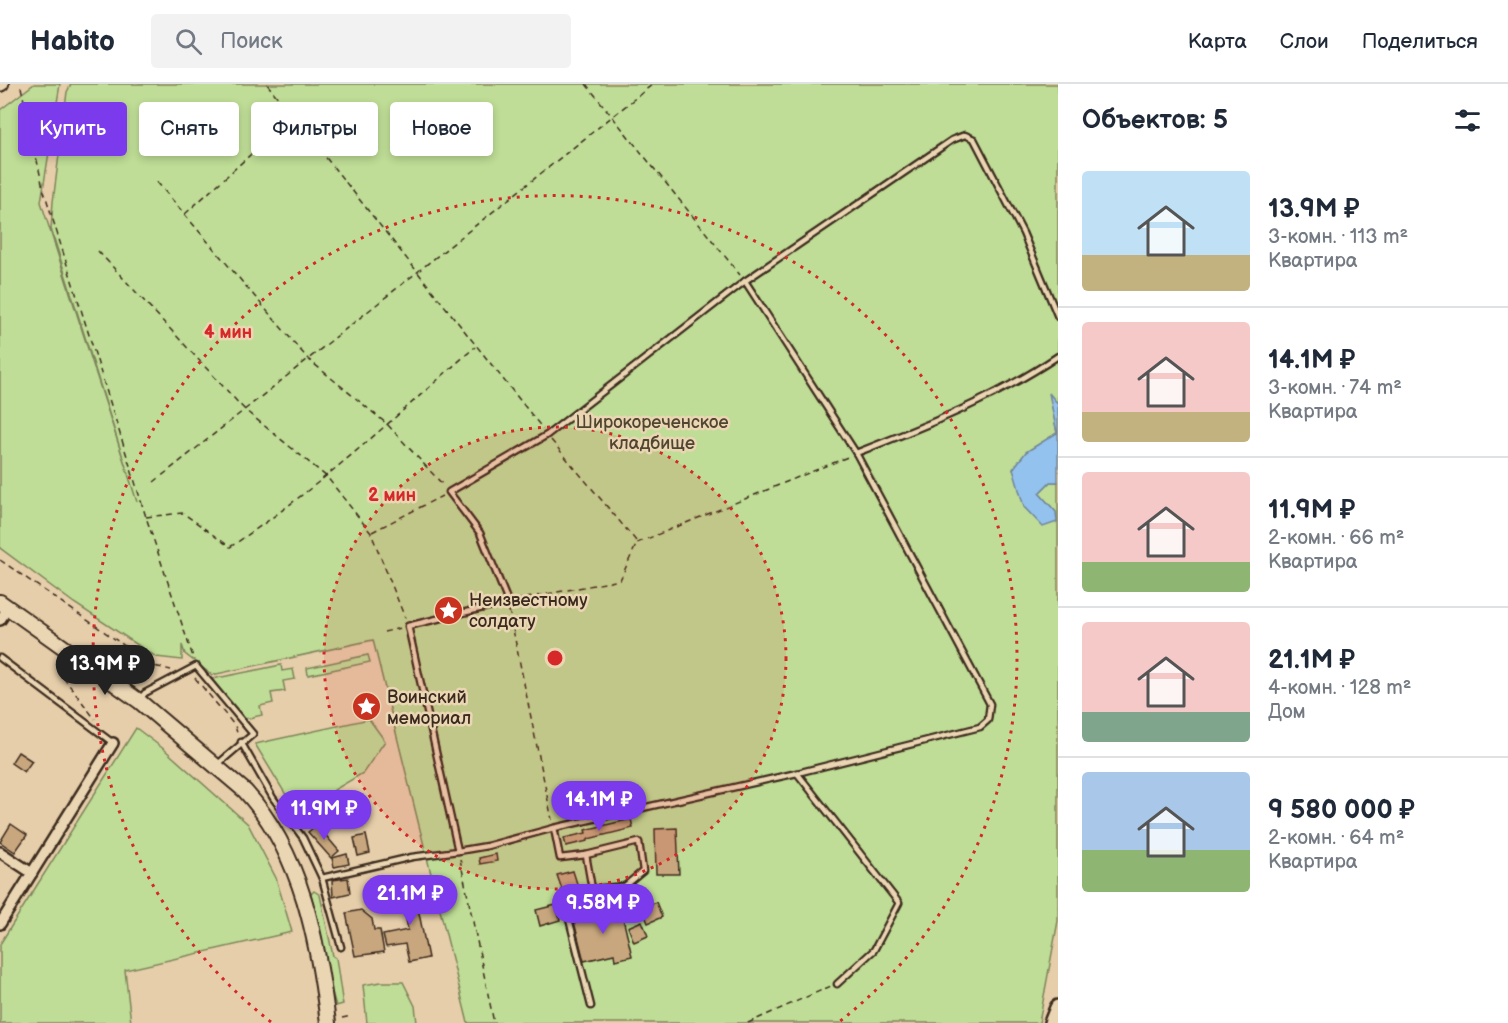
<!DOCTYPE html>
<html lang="ru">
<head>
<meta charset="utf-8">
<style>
	:root { --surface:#fff; --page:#f2f2f3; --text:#1f2937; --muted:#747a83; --line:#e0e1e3; --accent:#7c3aed }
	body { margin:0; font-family:"Balsamiq Sans",sans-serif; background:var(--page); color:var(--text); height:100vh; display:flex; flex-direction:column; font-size:22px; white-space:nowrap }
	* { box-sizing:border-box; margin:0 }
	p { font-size:20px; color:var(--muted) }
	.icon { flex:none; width:33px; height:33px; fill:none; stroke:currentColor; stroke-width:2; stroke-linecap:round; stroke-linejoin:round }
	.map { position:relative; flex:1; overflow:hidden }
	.side { display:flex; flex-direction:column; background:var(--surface); width:450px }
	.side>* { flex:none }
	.banner { position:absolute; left:18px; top:18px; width:570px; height:54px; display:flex; gap:12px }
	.price { position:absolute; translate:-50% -51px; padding:0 14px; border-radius:21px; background:var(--accent); color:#fff; font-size:20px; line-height:39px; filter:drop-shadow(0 2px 3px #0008) }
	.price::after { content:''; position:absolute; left:50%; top:36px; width:18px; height:14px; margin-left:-9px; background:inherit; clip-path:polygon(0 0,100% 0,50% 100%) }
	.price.selected { background:#222; color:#fff }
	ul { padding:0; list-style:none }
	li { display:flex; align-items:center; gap:18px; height:150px; padding:0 24px }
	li+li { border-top:2px solid var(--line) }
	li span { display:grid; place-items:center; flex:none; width:168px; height:120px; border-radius:6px; color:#555 }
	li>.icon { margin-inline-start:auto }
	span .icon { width:72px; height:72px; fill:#fffc; stroke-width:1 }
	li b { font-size:26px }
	h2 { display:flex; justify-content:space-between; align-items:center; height:72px; padding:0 24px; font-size:26px }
	.tag { padding:0 21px; border-radius:6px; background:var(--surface); box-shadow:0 3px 9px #0003; font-size:21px; line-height:54px }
	.tag.selected { background:var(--accent); color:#fff }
	header { display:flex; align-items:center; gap:36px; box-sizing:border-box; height:84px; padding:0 30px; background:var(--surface); border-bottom:2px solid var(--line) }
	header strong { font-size:28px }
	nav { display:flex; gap:33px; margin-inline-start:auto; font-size:21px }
	.search { width:420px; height:54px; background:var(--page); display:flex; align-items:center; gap:15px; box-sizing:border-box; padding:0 21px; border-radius:6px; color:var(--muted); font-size:22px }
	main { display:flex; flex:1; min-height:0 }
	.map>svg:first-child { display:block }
	.green { fill:#bfdd96; stroke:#7d845a; stroke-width:1.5 }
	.water { fill:#93c2ee; stroke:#70859b; stroke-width:1.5 }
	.building { fill:#c8a77e; stroke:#3b2a1e; stroke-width:1.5 }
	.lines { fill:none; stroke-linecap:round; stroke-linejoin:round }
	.service-casing { stroke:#3b2a1e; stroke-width:9 }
	.minor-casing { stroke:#3b2a1e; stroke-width:14 }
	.tertiary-casing { stroke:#3b2a1e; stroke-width:16 }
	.secondary-casing { stroke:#3b2a1e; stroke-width:18 }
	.primary-casing { stroke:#3b2a1e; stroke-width:20 }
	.path { stroke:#3b2a1e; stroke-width:1.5; stroke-dasharray:6 4.5; stroke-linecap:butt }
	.service { stroke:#ebd6b4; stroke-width:4.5 }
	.minor { stroke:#ebd6b4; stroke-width:9 }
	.tertiary { stroke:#ebd6b4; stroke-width:12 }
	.secondary { stroke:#ebd6b4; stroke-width:14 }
	.primary { stroke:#ebd6b4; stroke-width:15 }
	.ring { fill:none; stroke:#d62828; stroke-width:3; stroke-dasharray:3 6 }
	.labels { text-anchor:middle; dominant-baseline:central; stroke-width:5; stroke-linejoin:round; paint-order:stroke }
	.park-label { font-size:18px; fill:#4f4530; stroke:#ebd6b4 }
	.poi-label { font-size:18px; fill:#3b2a1e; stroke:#ebd6b4; text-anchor:start }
	.centre { fill:#d62828; stroke:#ebd6b4; stroke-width:3 }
	.ring-label { font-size:18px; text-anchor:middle; font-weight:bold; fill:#d62828; stroke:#ebd6b4; stroke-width:5; stroke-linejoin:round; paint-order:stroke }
</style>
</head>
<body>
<header>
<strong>Habito</strong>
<div class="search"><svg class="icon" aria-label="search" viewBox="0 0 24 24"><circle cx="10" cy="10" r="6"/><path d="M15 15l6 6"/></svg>Поиск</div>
<nav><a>Карта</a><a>Слои</a><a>Поделиться</a></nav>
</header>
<main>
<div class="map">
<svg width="1058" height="939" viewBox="0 0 1058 939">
	<rect width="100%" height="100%" fill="#e6ceaa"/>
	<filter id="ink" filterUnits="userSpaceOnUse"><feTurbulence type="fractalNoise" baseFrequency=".0167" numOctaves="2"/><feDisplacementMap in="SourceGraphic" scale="12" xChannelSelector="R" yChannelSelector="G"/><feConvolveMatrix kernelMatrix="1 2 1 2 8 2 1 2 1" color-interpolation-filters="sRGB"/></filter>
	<g filter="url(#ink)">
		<g class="green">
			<path d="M34 0H60L41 118 137 418 51 145 53 118 67 8 71 0H1058V320L1050 311 1057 349 1026 368 1013 386 1056 428 1039 409 1050 398H1058V837L1039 939H468L373 556 212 591 185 570 182 561V576L156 573 74 519 0 464V26Z"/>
			<path d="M368 571 370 578 308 591 307 584Z"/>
			<path d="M281 581 282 587 293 585 295 595 283 597 285 607 271 609 273 619 260 622 262 631 245 635 227 616 212 595Z"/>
			<path d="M369 635 385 657 363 689 334 706 321 727 305 742 255 660Z"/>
			<path d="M136 644 165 666 248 740 276 794 292 848 125 886 131 939H0V860Z"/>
			<path d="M314 807 320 811 333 872 336 874 342 915 343 920 336 922 332 908 311 810Z"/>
			<path d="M381 898H403L415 922 417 939H367L363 901Z"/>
		</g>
		<path class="water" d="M1049 309 1058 320V398H1050L1039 409 1056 428 1057 438 1043 443 1024 423 1013 385 1026 368 1057 349Z"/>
		<g class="building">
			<path d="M18 668 32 677 24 688 11 679Z"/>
			<path d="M344 711H347L349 716 353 717 357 727 354 731 348 733 344 731 341 722Z"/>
			<path d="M631 735 633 744 588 755V757L566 762 564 754 586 749 585 746Z"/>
			<path d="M11 740 27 751 15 768 0 758Z"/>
			<path d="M317 741 339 767 331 774 308 748Z"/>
			<path d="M677 744 679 790H656L655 745Z"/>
			<path d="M366 751 370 769 358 772 354 754Z"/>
			<path d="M347 770 349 780 334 783 332 774Z"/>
			<path d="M496 770 497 777 480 780 479 774Z"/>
			<path d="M573 787 580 809 565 814 557 791Z"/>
			<path d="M348 794 350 809 333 813 332 796Z"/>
			<path d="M412 794 428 874 409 878 405 860 386 863 383 851 408 846 399 797Z"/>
			<path d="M387 799 389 814 372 817 369 802Z"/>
			<path d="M656 818 662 833 648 839 642 824Z"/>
			<path d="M556 821 560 836 540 842 536 826Z"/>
			<path d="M620 822 632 872 615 876 614 870 584 877 573 834Z"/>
			<path d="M361 826 372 835 374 846H380L384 868 355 872 346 829Z"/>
			<path d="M642 837 648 852 634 858 628 843Z"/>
		</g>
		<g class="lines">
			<defs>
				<g id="service">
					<path d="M856 369C926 342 996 314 1058 272"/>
					<path d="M0 574 113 659"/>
					<path d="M139 616 145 609 196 582 253 650 218 680"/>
					<path d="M241 658 273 714 303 754 322 794 341 863"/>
					<path d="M797 689 899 819 874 866 837 900"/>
					<path d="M554 744 560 774 586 771 639 758 643 787 625 802 592 805"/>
					<path d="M458 767 408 542 508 518 480 449 449 408 547 351 745 197 952 56 965 51 974 55 1023 149 1058 233"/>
					<path d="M586 771 592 805 567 827 591 922"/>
					<path d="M322 794 412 773 458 767 487 762 554 744 797 689 980 643 988 636 990 620 856 369 745 197"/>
					<path d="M625 802V823"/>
				</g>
				<g id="minor">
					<path d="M0 536 8 524"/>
					<path d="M0 768 32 789"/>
					<path d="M0 840 113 659"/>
				</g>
				<path id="tertiary" d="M0 1 2 0"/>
				<path id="secondary" d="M0 518 139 617 245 707C302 769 318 858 328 939"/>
				<path id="primary" d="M1052 939 1058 924"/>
			</defs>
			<use href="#service" class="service-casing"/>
			<use href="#minor" class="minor-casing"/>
			<use href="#tertiary" class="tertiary-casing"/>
			<use href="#secondary" class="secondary-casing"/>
			<use href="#primary" class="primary-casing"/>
			<g class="path">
				<path d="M267 0 543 345"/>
				<path d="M586 0 740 191"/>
				<path d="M21 3 43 104 146 433 194 576"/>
				<path d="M157 98 308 275 387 340 444 402"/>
				<path d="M185 130 292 33"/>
				<path d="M98 167 245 326 327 393 371 449 405 534"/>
				<path d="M551 356 637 458"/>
				<path d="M154 398 653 0"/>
				<path d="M146 433 183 429 230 463C318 405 395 333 475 263"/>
				<path d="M372 448 442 412"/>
				<path d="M0 476 154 582 171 586"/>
				<path d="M516 516 620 496 637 459 850 372"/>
				<path d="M509 526 552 736"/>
				<path d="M384 548 401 544"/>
				<path d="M63 593 95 635"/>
				<path d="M195 594 235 642 238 652"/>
				<path d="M460 775 494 939"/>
				<path d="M342 934 351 932"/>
				<path d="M748 939 831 902"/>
			</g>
			<use href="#service" class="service"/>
			<use href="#minor" class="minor"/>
			<use href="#tertiary" class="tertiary"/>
			<use href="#secondary" class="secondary"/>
			<use href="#primary" class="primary"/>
		</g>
	</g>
	<circle cx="555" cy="574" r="231" fill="#d62828" fill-opacity=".12"/>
	<g class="ring">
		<circle cx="555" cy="574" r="231"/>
		<path d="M271 938A462 462 0 1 1 839 938"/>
	</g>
	<defs>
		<symbol id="sight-disc" viewBox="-11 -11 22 22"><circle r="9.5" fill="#c8321e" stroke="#ebd6b4"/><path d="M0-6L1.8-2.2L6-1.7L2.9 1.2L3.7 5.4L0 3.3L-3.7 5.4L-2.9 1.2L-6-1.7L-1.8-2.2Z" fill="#fff"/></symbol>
	</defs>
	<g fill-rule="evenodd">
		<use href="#sight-disc" x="432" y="510" width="33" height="33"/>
		<use href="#sight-disc" x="350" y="606" width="33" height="33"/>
	</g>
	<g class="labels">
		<g class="park-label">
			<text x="652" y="338">Широкореченское<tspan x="652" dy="21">кладбище</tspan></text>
		</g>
		<g class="poi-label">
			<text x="469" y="516">Неизвестному<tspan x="469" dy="21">солдату</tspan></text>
			<text x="387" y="613">Воинский<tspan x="387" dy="21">мемориал</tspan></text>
		</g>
	</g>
	<circle cx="555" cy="574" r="9" class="centre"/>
	<g class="ring-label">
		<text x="228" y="254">4 мин</text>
		<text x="392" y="417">2 мин</text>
	</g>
</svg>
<b class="price selected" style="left:105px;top:612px">13.9M ₽</b>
<b class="price" style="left:599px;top:748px">14.1M ₽</b>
<b class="price" style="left:324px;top:757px">11.9M ₽</b>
<b class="price" style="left:410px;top:842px">21.1M ₽</b>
<b class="price" style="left:603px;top:851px">9.58M ₽</b>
<div class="banner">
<a class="tag selected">Купить</a>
<a class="tag">Снять</a>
<a class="tag">Фильтры</a>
<a class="tag">Новое</a>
</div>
</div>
<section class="side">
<h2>Объектов: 5<svg class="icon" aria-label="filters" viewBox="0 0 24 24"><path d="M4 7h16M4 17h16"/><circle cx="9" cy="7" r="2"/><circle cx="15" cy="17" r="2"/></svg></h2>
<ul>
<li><span style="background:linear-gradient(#bfe0f5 70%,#c2b280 0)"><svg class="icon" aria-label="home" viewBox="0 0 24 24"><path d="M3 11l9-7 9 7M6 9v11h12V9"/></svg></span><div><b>13.9M ₽</b><p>3-комн. · 113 m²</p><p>Квартира</p></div></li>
<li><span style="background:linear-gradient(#f6c9c9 75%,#c2b280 0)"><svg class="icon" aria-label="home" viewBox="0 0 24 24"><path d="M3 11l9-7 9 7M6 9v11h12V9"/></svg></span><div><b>14.1M ₽</b><p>3-комн. · 74 m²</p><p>Квартира</p></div></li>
<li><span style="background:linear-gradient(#f6c9c9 75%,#8fb573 0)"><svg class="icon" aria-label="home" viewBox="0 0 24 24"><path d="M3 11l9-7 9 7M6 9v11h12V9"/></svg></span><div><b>11.9M ₽</b><p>2-комн. · 66 m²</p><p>Квартира</p></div></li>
<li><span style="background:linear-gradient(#f6c9c9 75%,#7fa58c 0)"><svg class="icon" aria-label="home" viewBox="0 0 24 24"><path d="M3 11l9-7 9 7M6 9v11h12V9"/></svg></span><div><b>21.1M ₽</b><p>4-комн. · 128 m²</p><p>Дом</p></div></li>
<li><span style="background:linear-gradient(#a9c7e8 65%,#8fb573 0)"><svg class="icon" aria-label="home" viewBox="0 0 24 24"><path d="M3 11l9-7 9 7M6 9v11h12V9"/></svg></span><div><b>9 580 000 ₽</b><p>2-комн. · 64 m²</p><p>Квартира</p></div></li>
</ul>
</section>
</main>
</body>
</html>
